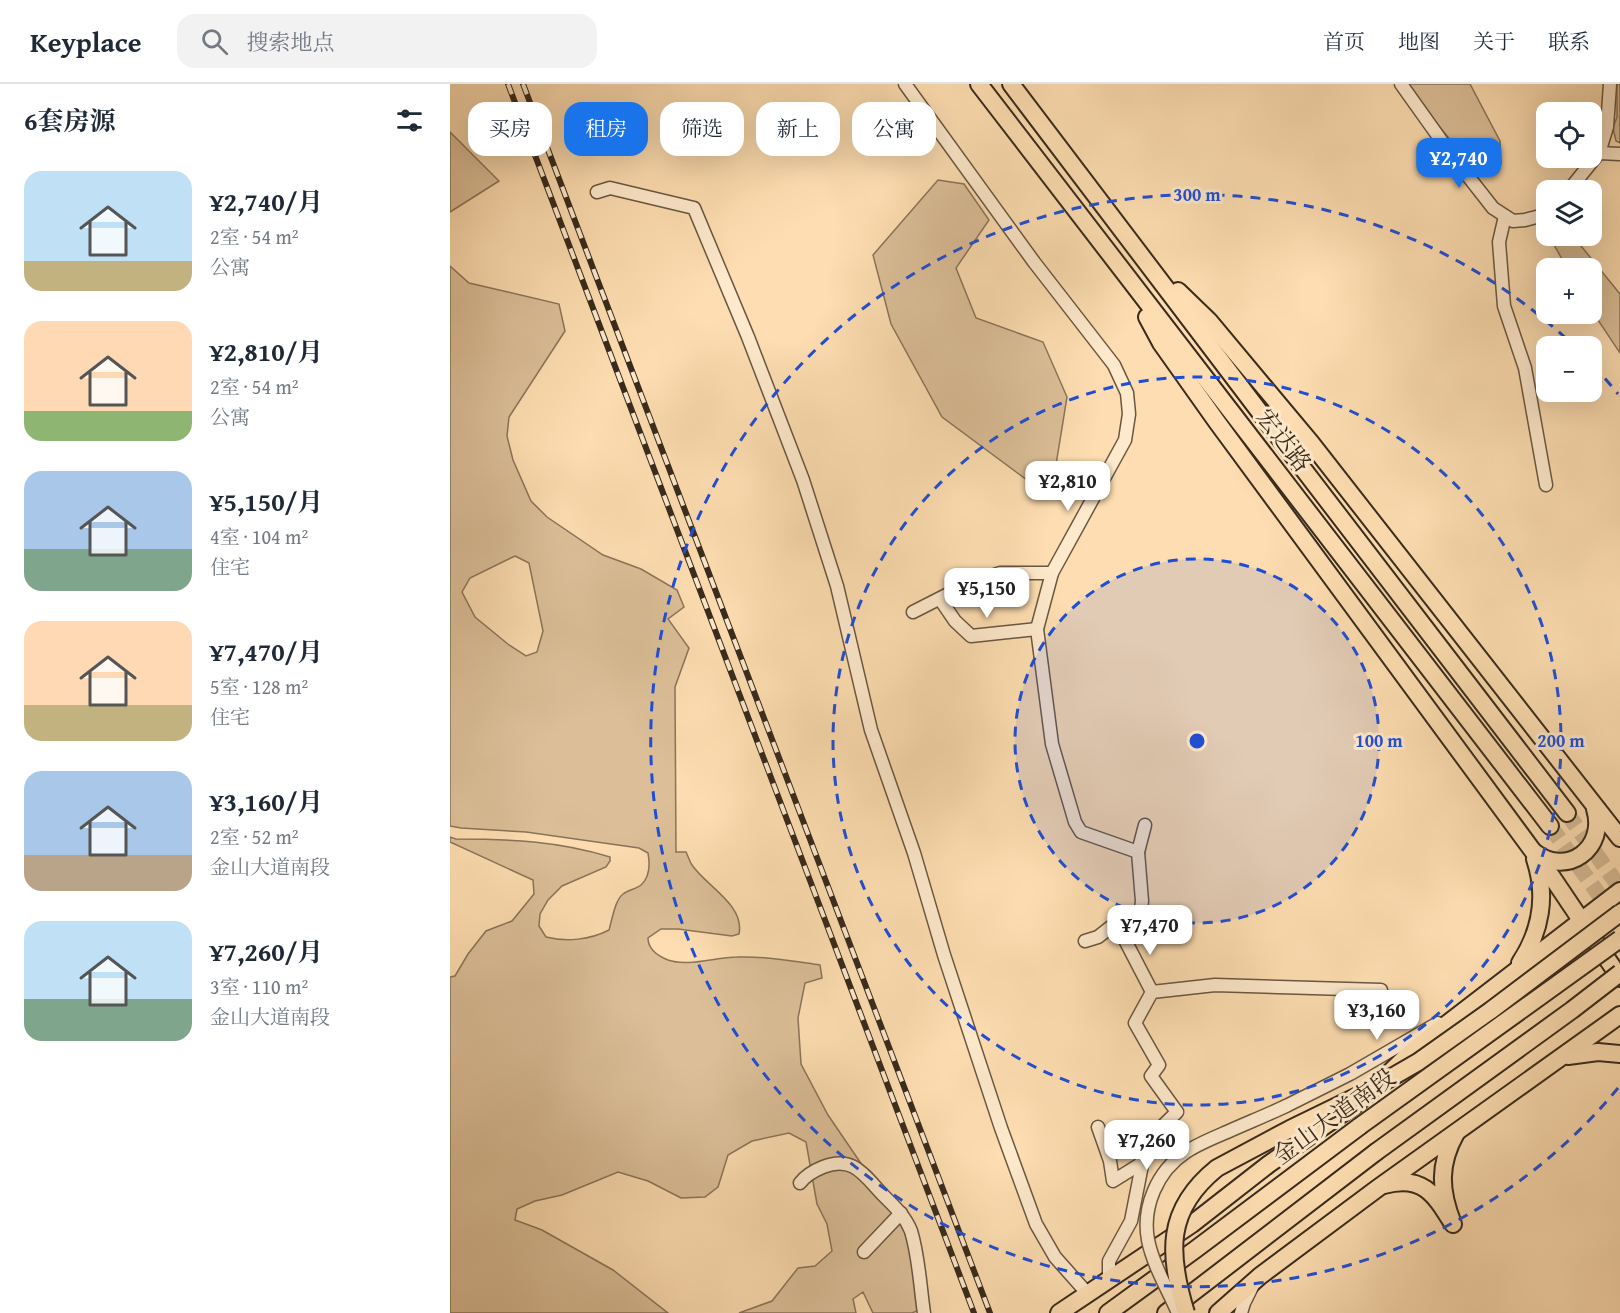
<!DOCTYPE html>
<html lang="zh">
<head>
<meta charset="utf-8">
<style>
	:root { --surface:#fff; --page:#f2f2f3; --text:#1f2937; --muted:#747a83; --line:#e0e1e3; --accent:#1a73e8 }
	body { margin:0; font-family:"Gentium Book Plus","Noto Serif SC",serif; background:var(--page); color:var(--text); height:100vh; display:flex; flex-direction:column; font-size:22px; white-space:nowrap }
	* { box-sizing:border-box; margin:0 }
	p { font-size:20px; color:var(--muted) }
	.icon { flex:none; width:33px; height:33px; fill:none; stroke:currentColor; stroke-width:2; stroke-linecap:round; stroke-linejoin:round }
	.map { position:relative; flex:1; overflow:hidden }
	.drawer { display:flex; flex-direction:column; background:var(--surface); width:450px }
	.drawer>* { flex:none }
	.banner { position:absolute; left:18px; top:18px; width:570px; height:54px; display:flex; gap:12px }
	.fabs { position:absolute; left:1086px; top:18px; display:grid; gap:12px }
	.fabs a { display:grid; place-items:center; width:66px; height:66px; border-radius:12px; background:var(--surface); box-shadow:0 6px 24px #0002; font-size:30px }
	.price { position:absolute; translate:-50% -51px; padding:0 14px; border-radius:12px; background:#fff; color:#222; font-size:20px; line-height:39px; filter:drop-shadow(0 2px 3px #0008) }
	.price::after { content:''; position:absolute; left:50%; top:36px; width:18px; height:14px; margin-left:-9px; background:inherit; clip-path:polygon(0 0,100% 0,50% 100%) }
	.price.selected { background:var(--accent); color:#fff }
	ul { padding:0; list-style:none }
	li { display:flex; align-items:center; gap:18px; height:150px; padding:0 24px }
	li span { display:grid; place-items:center; flex:none; width:168px; height:120px; border-radius:18px; color:#555 }
	li>.icon { margin-inline-start:auto }
	span .icon { width:72px; height:72px; fill:#fffc; stroke-width:1 }
	li b { font-size:26px }
	h2 { display:flex; justify-content:space-between; align-items:center; height:72px; padding:0 24px; font-size:26px }
	.pill { padding:0 21px; border-radius:18px; background:var(--surface); box-shadow:0 6px 24px #0002; font-size:21px; line-height:54px }
	.pill.selected { background:var(--accent); color:#fff }
	header { display:flex; align-items:center; gap:36px; box-sizing:border-box; height:84px; padding:0 30px; background:var(--surface); border-bottom:2px solid var(--line) }
	header strong { font-size:28px }
	nav { display:flex; gap:33px; margin-inline-start:auto; font-size:21px }
	.search { width:420px; height:54px; background:var(--page); display:flex; align-items:center; gap:15px; box-sizing:border-box; padding:0 21px; border-radius:18px; color:var(--muted); font-size:22px }
	main { display:flex; flex:1; min-height:0 }
	.map>svg:first-child { display:block }
	.green { fill:#dcbf98; stroke:#8a745a; stroke-width:1.5; fill-rule:evenodd }
	.lines { fill:none; stroke-linecap:round; stroke-linejoin:round }
	.major-tunnel { stroke:#d6b993; stroke-width:16; stroke-dasharray:16 8; stroke-linecap:butt }
	.minor-casing { stroke:#695741; stroke-width:15 }
	.major-casing { stroke:#382a1c; stroke-width:20 }
	.minor { stroke:#fee9cc; stroke-width:12 }
	.major { stroke:#fdddb1; stroke-width:16 }
	.rail-casing { stroke:#382a1c; stroke-width:6 }
	.rail { stroke:#fee9cc; stroke-width:4; stroke-dasharray:11; stroke-linecap:butt }
	.minor-bridge-casing { stroke:#695741; stroke-width:15; stroke-linecap:butt }
	.major-bridge-casing { stroke:#382a1c; stroke-width:20; stroke-linecap:butt }
	.minor-bridge { stroke:#fee9cc; stroke-width:12 }
	.major-bridge { stroke:#fdddb1; stroke-width:16 }
	.ring { fill:none; stroke:#1d4ed8; stroke-width:3; stroke-dasharray:10 8 }
	.labels { text-anchor:middle; dominant-baseline:central; stroke-width:6; stroke-linejoin:round; paint-order:stroke }
	.street-label { font-size:24px; fill:#382a1c; stroke:#fee9cc }
	.centre { fill:#1d4ed8; stroke:#fee9cc; stroke-width:3 }
	.ring-label { font-size:18px; text-anchor:middle; font-weight:bold; fill:#1d4ed8; stroke:#fee9cc; stroke-width:6; stroke-linejoin:round; paint-order:stroke }
</style>
</head>
<body>
<header>
<strong>Keyplace</strong>
<div class="search"><svg class="icon" aria-label="search" viewBox="0 0 24 24"><circle cx="10" cy="10" r="6"/><path d="M15 15l6 6"/></svg>搜索地点</div>
<nav><a>首页</a><a>地图</a><a>关于</a><a>联系</a></nav>
</header>
<main>
<section class="drawer">
<h2>6套房源<svg class="icon" aria-label="filters" viewBox="0 0 24 24"><path d="M4 7h16M4 17h16"/><circle cx="9" cy="7" r="2"/><circle cx="15" cy="17" r="2"/></svg></h2>
<ul>
<li><span style="background:linear-gradient(#bfe0f5 75%,#c2b280 0)"><svg class="icon" aria-label="home" viewBox="0 0 24 24"><path d="M3 11l9-7 9 7M6 9v11h12V9"/></svg></span><div><b>¥2,740/月</b><p>2室 · 54 m²</p><p>公寓</p></div></li>
<li><span style="background:linear-gradient(#ffd9b3 75%,#8fb573 0)"><svg class="icon" aria-label="home" viewBox="0 0 24 24"><path d="M3 11l9-7 9 7M6 9v11h12V9"/></svg></span><div><b>¥2,810/月</b><p>2室 · 54 m²</p><p>公寓</p></div></li>
<li><span style="background:linear-gradient(#a9c7e8 65%,#7fa58c 0)"><svg class="icon" aria-label="home" viewBox="0 0 24 24"><path d="M3 11l9-7 9 7M6 9v11h12V9"/></svg></span><div><b>¥5,150/月</b><p>4室 · 104 m²</p><p>住宅</p></div></li>
<li><span style="background:linear-gradient(#ffd9b3 70%,#c2b280 0)"><svg class="icon" aria-label="home" viewBox="0 0 24 24"><path d="M3 11l9-7 9 7M6 9v11h12V9"/></svg></span><div><b>¥7,470/月</b><p>5室 · 128 m²</p><p>住宅</p></div></li>
<li><span style="background:linear-gradient(#a9c7e8 70%,#b9a48a 0)"><svg class="icon" aria-label="home" viewBox="0 0 24 24"><path d="M3 11l9-7 9 7M6 9v11h12V9"/></svg></span><div><b>¥3,160/月</b><p>2室 · 52 m²</p><p>金山大道南段</p></div></li>
<li><span style="background:linear-gradient(#bfe0f5 65%,#7fa58c 0)"><svg class="icon" aria-label="home" viewBox="0 0 24 24"><path d="M3 11l9-7 9 7M6 9v11h12V9"/></svg></span><div><b>¥7,260/月</b><p>3室 · 110 m²</p><p>金山大道南段</p></div></li>
</ul>
</section>
<div class="map">
<svg width="1170" height="1229" viewBox="0 0 1170 1229">
	<rect width="100%" height="100%" fill="#fdddb1"/>
	<filter id="stains"><feTurbulence type="fractalNoise" baseFrequency=".00333" numOctaves="4"/><feColorMatrix values="0 0 0 0 .2 0 0 0 0 .09 0 0 0 0 .02 0 0 0 .5 -.17"/></filter>
	<radialGradient id="worn" r=".72"><stop offset=".6" stop-color="#630" stop-opacity="0"/><stop offset="1" stop-color="#630" stop-opacity=".3"/></radialGradient>
	<g class="green">
		<path d="M955 0H1020L1050 57 1051 80 1040 86 1023 84Z"/>
		<path d="M1167 0H1170V59L1166 57 1163 44 1167 33Z"/>
		<path d="M0 48 49 97 0 128Z"/>
		<path d="M488 96 514 100 539 136 506 184 526 234 593 258 617 313 603 399 585 402 492 333 441 240 423 171Z"/>
		<path d="M1099 152H1123L1170 210V269L1142 227V184H1117Z"/>
		<path d="M0 182 19 199 109 220 115 247 59 333 57 352 63 376 81 417 97 433 153 471 191 485 227 506 234 523 218 535 239 564 225 603 226 768H236C238 772 240 778 242 781 256 802 295 821 289 850L282 852 228 845H211L198 854C198 866 208 872 218 876 238 883 266 873 287 873 315 872 342 877 370 881L372 894 355 899 348 934 351 980 378 1031 455 1144 463 1177 469 1226 462 1229H423L413 1208 403 1215 406 1229H289L322 1217 348 1184 365 1182 382 1167 377 1140 367 1120 356 1058 339 1049 302 1057 278 1071 268 1103 255 1113 231 1114 198 1097 168 1088 112 1111 85 1117 67 1125 65 1136 92 1146 163 1186 218 1229H0V893L5 892 18 870 36 847 62 837 84 810 83 796 0 758V753L6 755C60 755 108 757 160 773V777L156 783 112 802 98 816 90 830 89 842 96 853C116 858 140 856 159 846 162 836 165 816 173 810 178 806 186 805 191 801 200 793 200 780 198 769L189 764 76 748 11 744 0 742ZM65 472 79 479 93 547 87 568 76 572 59 561 25 533 12 508 20 494Z"/>
	</g>
	<g class="lines">
		<g class="major-tunnel">
			<path d="M1117 729 1170 804"/>
			<path d="M1100 742 1170 840"/>
		</g>
		<defs>
			<g id="minor">
				<path d="M455 0 584 178 664 281 677 309 679 330 675 356 602 489 587 545 602 660 625 738 631 748 688 768 692 817 689 842H662L648 853 635 857"/>
				<path d="M951 0 1003 73 1043 124 1063 137 1075 136 1090 132 1096 126"/>
				<path d="M1149 69 1170 70"/>
				<path d="M1119 106 1149 69 1157 43 1160 0"/>
				<path d="M147 108 160 104 244 124 298 253 353 396 387 502 421 646 464 769 494 871 551 1044 586 1140 605 1173 637 1209"/>
				<path d="M1055 132 1049 158 1054 222 1075 284 1096 401"/>
				<path d="M490 515 505 537 521 552 587 545"/>
				<path d="M463 528 516 501 550 489H602"/>
				<path d="M688 768 695 741"/>
				<path d="M675 842V856L702 908"/>
				<path d="M836 1022 900 990 988 939"/>
				<path d="M648 1043 660 1077 663 1097 692 1079"/>
				<path d="M350 1099C356 1091 363 1087 373 1083 403 1071 414 1091 433 1111 444 1122 455 1132 461 1147 469 1173 470 1202 474 1229"/>
				<path d="M414 1168 451 1129"/>
				<path d="M659 1194V1177L681 1137 692 1081 691 1063 727 1028 701 992 709 981 685 939 702 908 765 901 931 906"/>
				<path d="M791 1229 794 1219 802 1203"/>
			</g>
			<g id="major">
				<path d="M529 0C718 249 911 494 1100 742"/>
				<path d="M561 0 831 356 1117 729"/>
				<path d="M728 207 759 237 861 359 1170 754"/>
				<path d="M697 233 711 259 767 338 1102 793 1170 894"/>
				<path d="M1084 768C1117 794 1157 764 1145 725"/>
				<path d="M1070 879C1091 847 1097 811 1085 775"/>
				<path d="M1118 972 1148 968 1170 970"/>
				<path d="M934 994 963 966 1170 807"/>
				<path d="M934 1101C973 1090 985 1111 1003 1140 990 1107 988 1081 1006 1049"/>
				<path d="M609 1229 742 1140 819 1080 909 1018 915 1012"/>
				<path d="M658 1229 746 1165 910 1042"/>
				<path d="M716 1229 926 1068"/>
				<path d="M768 1229 810 1192 928 1104 1170 931"/>
			</g>
		</defs>
		<use href="#minor" class="minor-casing"/>
		<use href="#major" class="major-casing"/>
		<use href="#minor" class="minor"/>
		<use href="#major" class="major"/>
		<defs>
			<g id="rail">
				<path d="M58 0 524 1229"/>
				<path d="M73 0 540 1229"/>
			</g>
		</defs>
		<use href="#rail" class="rail-casing"/>
		<use href="#rail" class="rail"/>
		<defs>
			<path id="minor-bridge" d="M728 1229C718 1206 703 1181 698 1156 692 1123 707 1087 736 1068 748 1060 763 1054 777 1048 797 1039 817 1031 836 1022"/>
			<g id="major-bridge">
				<path d="M910 1042 1170 855"/>
				<path d="M926 1068 1122 926 1170 889"/>
				<path d="M736 1229C718 1170 715 1126 767 1084L840 1045 916 1008 968 978 1040 927 1170 829"/>
			</g>
		</defs>
		<use href="#minor-bridge" class="minor-bridge-casing"/>
		<use href="#major-bridge" class="major-bridge-casing"/>
		<use href="#minor-bridge" class="minor-bridge"/>
		<use href="#major-bridge" class="major-bridge"/>
	</g>
	<circle cx="747" cy="657" r="182" fill="#1d4ed8" fill-opacity=".12"/>
	<g class="ring">
		<circle cx="747" cy="657" r="182"/>
		<circle cx="747" cy="657" r="364"/>
		<path d="M1168 1004A546 546 0 1 1 1123 261M1143 281A546 546 0 0 1 1168 310"/>
	</g>
	<g class="labels">
		<g class="street-label">
			<text transform="translate(834 356) rotate(52)">宏达路</text>
			<text transform="translate(884 1032) rotate(-36)">金山大道南段</text>
		</g>
	</g>
	<circle cx="747" cy="657" r="9" class="centre"/>
	<g class="ring-label">
		<text x="747" y="117">300 m</text>
		<text x="929" y="663">100 m</text>
		<text x="1111" y="663">200 m</text>
	</g>
	<rect width="100%" height="100%" filter="url(#stains)"/>
	<rect width="100%" height="100%" fill="url(#worn)"/>
</svg>
<div class="fabs">
<a><svg class="icon" aria-label="locate" viewBox="0 0 24 24"><circle cx="12" cy="12" r="6"/><path d="M12 2v4M12 18v4M2 12h4M18 12h4"/></svg></a>
<a><svg class="icon" aria-label="layers" viewBox="0 0 24 24"><path d="M12 4l9 5-9 5-9-5zM3 14l9 5 9-5"/></svg></a>
<a>+</a>
<a>−</a>
</div>
<b class="price selected" style="left:1009px;top:105px">¥2,740</b>
<b class="price" style="left:618px;top:428px">¥2,810</b>
<b class="price" style="left:537px;top:535px">¥5,150</b>
<b class="price" style="left:700px;top:872px">¥7,470</b>
<b class="price" style="left:927px;top:957px">¥3,160</b>
<b class="price" style="left:697px;top:1087px">¥7,260</b>
<div class="banner">
<a class="pill">买房</a>
<a class="pill selected">租房</a>
<a class="pill">筛选</a>
<a class="pill">新上</a>
<a class="pill">公寓</a>
</div>
</div>
</main>
</body>
</html>
